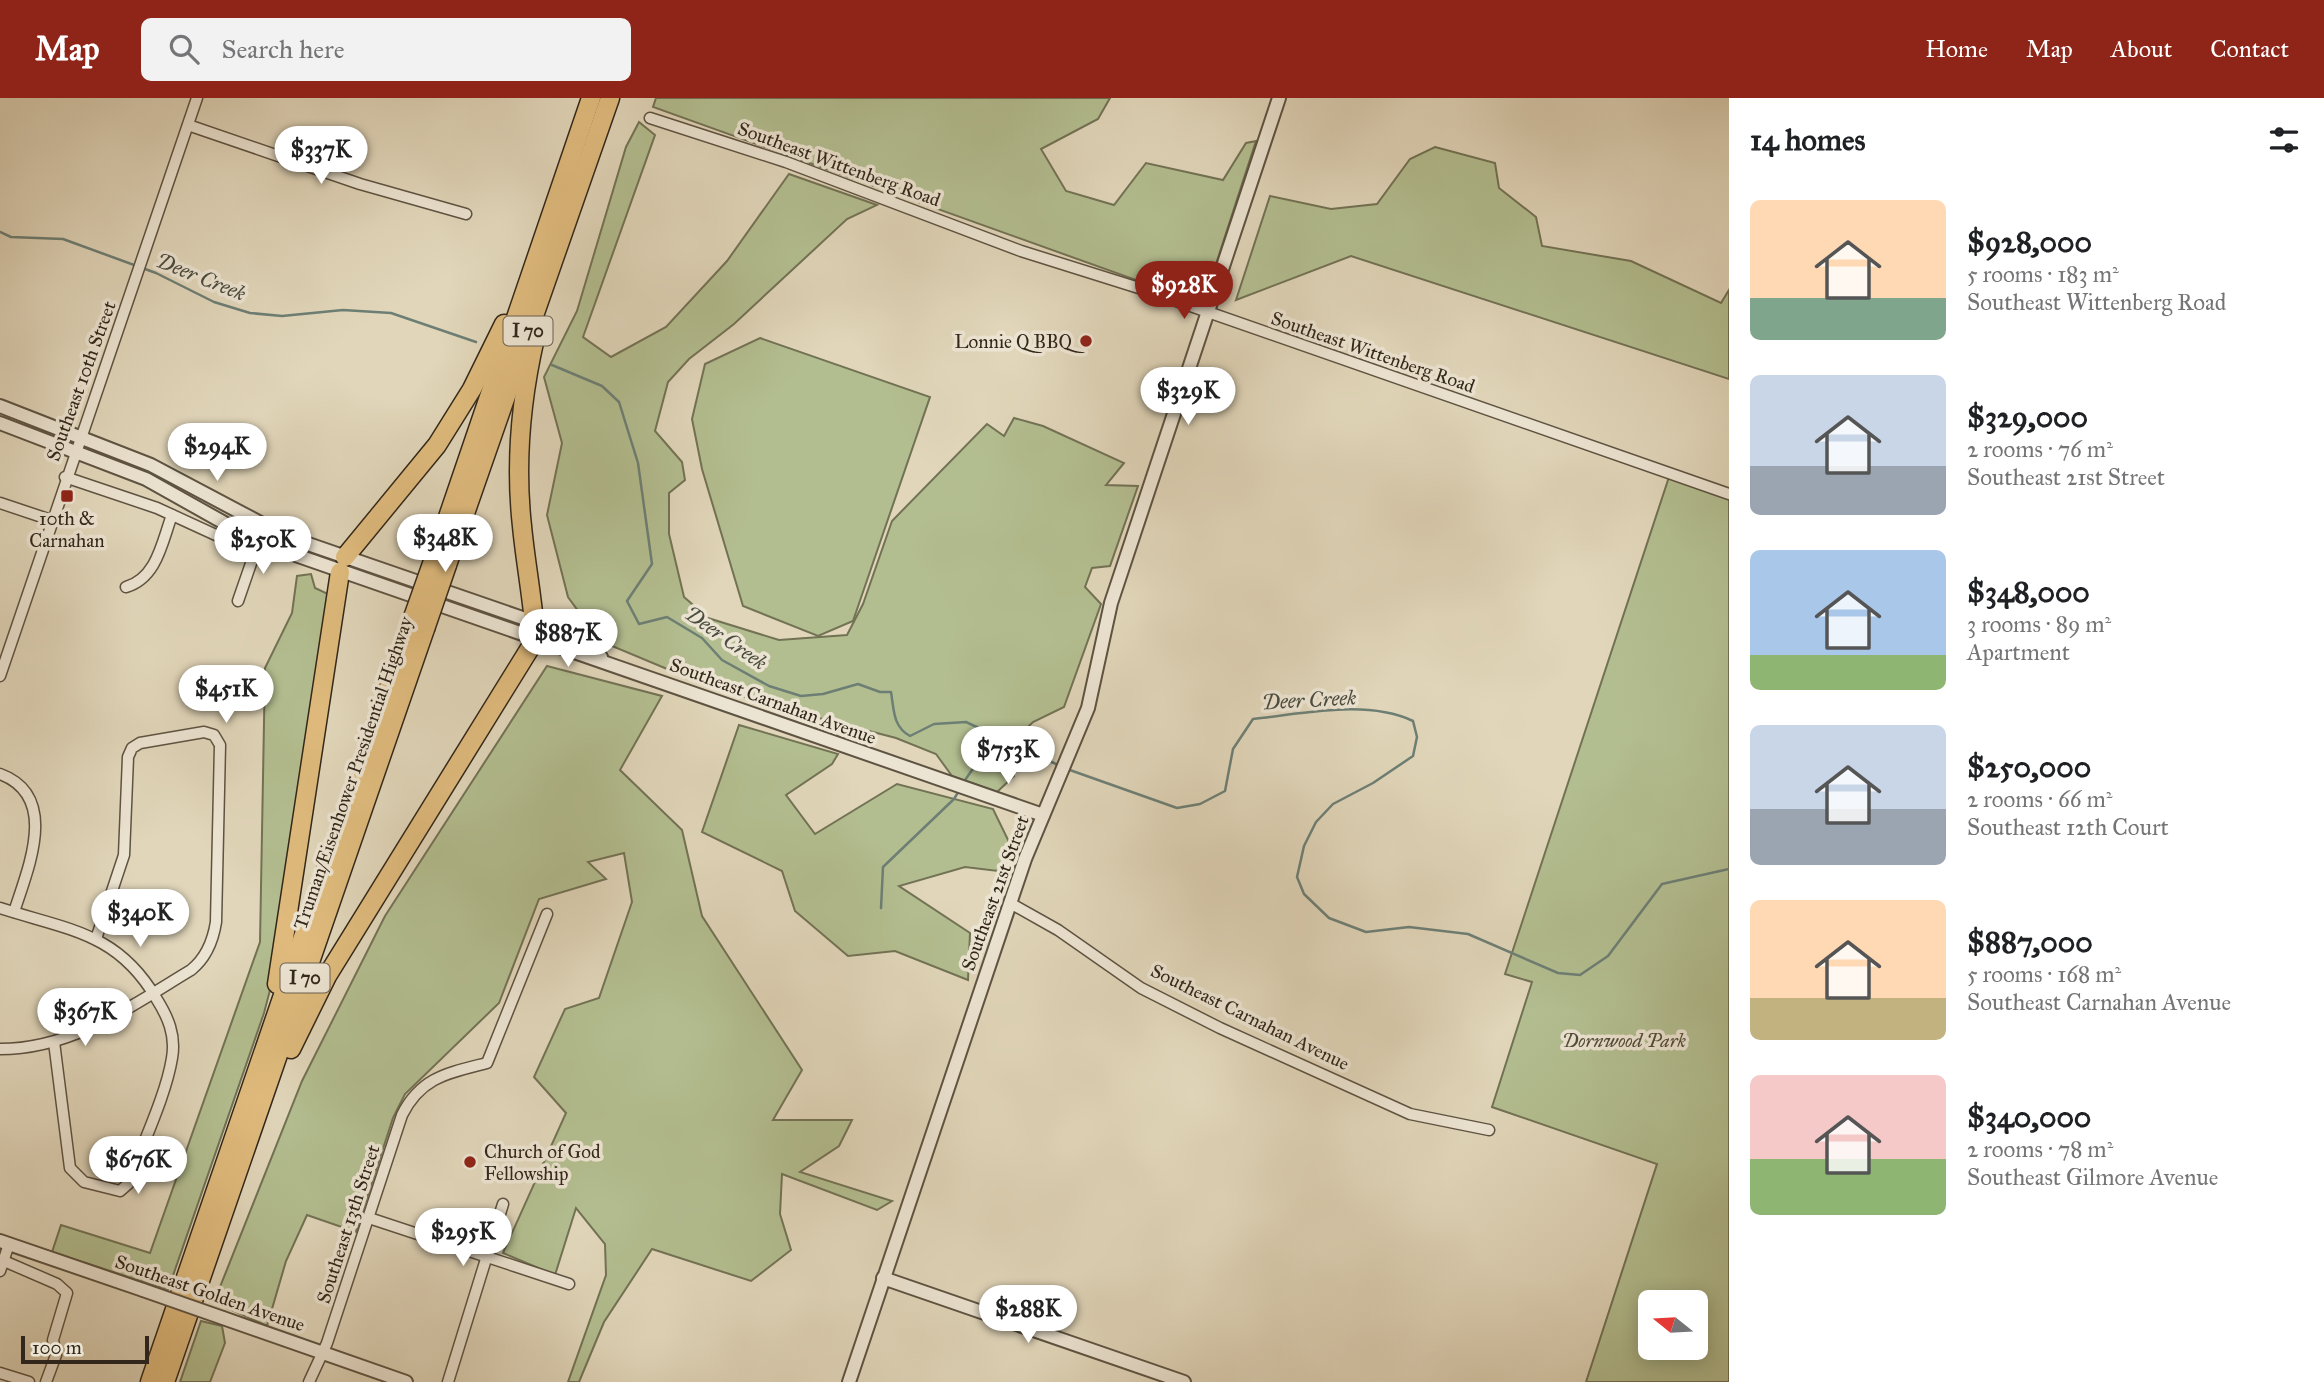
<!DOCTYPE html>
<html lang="en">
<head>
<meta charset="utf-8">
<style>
	:root { --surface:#fff; --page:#f2f2f2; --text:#202124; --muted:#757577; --accent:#8f2418 }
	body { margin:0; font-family:"IM FELL Great Primer",serif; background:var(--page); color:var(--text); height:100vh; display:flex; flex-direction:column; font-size:26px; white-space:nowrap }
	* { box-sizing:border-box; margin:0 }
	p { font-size:23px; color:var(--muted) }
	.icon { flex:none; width:38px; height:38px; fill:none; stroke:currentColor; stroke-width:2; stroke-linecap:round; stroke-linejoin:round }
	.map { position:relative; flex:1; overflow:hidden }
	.sheet { display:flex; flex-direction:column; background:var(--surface); width:595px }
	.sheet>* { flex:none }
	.needle { width:46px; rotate:288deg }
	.fabs { position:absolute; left:1638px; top:1192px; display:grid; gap:14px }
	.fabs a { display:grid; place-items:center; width:70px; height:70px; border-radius:10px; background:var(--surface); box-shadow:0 4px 18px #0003; font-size:35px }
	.scale { position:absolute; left:21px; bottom:18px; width:128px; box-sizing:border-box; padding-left:7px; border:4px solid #32271a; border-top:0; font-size:19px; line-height:24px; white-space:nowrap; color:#32271a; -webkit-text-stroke:5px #ece4d2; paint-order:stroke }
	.price { position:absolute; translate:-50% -60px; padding:0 16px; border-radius:24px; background:#fff; color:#222; font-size:23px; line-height:46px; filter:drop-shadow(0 2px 4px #0008) }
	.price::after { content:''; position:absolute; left:50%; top:42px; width:21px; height:16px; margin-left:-10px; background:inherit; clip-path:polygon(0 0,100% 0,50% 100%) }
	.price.current { background:var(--accent); color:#fff }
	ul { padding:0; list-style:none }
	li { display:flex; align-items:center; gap:21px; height:175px; padding:0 21px }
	li span { display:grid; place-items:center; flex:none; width:196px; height:140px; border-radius:10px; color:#555 }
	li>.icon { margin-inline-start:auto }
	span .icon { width:84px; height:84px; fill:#fffc; stroke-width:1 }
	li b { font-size:30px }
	h2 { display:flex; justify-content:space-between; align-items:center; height:84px; padding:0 21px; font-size:30px }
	header { display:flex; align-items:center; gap:42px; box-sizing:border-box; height:98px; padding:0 35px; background:var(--accent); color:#fff }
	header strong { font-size:33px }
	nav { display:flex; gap:38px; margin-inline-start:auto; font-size:24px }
	.search { width:490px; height:63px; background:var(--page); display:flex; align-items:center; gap:18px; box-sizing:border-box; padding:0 24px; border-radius:10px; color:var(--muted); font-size:26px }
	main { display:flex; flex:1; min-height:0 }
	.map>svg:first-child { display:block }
	.green { fill:#b3be90; stroke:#727255; stroke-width:2; fill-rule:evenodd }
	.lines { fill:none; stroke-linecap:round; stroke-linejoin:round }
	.stream { stroke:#6d7f75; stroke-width:2.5 }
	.minor-casing { stroke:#5e5342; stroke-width:13 }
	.tertiary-casing { stroke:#5e5342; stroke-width:16 }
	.motorway-casing { stroke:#32271a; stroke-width:21 }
	.minor { stroke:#ece4d2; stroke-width:10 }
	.tertiary { stroke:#ece4d2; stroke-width:12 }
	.motorway { stroke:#e0bb7d; stroke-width:18 }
	.tertiary-bridge-casing { stroke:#5e5342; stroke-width:16; stroke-linecap:butt }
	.motorway-bridge-casing { stroke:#32271a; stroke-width:21; stroke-linecap:butt }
	.tertiary-bridge { stroke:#ece4d2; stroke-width:12 }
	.motorway-bridge { stroke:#e0bb7d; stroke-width:18 }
	.poi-dot { fill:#8f2418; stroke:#ece4d2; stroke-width:2.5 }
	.labels { text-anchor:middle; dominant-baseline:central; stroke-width:7; stroke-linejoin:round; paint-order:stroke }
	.shield { fill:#ece4d2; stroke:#6a6051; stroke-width:2 }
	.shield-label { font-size:18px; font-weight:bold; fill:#32271a }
	.street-label { font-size:19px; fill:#32271a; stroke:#ece4d2 }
	.poi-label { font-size:19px; fill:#32271a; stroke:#ece4d2; text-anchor:end }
	.park-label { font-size:19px; font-style:italic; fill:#524d38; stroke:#ece4d2 }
	.water-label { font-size:21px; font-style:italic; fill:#4a4c40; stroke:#ece4d2 }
</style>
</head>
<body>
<header>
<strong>Map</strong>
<div class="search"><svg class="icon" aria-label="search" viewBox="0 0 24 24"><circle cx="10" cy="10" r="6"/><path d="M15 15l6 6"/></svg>Search here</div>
<nav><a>Home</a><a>Map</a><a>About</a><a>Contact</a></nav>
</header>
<main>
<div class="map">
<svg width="1729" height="1284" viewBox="0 0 1729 1284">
	<rect width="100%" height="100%" fill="#e1d6ba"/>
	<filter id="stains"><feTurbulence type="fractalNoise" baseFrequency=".00286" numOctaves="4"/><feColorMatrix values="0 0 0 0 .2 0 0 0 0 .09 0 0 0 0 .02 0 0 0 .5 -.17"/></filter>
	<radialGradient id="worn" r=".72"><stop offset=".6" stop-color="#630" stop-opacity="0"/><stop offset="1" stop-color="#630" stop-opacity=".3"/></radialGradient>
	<g class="green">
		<path d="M656 0H1110L1098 21 1041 51 1066 93 1114 107 1146 65 1223 82 1246 45 1256 43 1203 206 653 9Z"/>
		<path d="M639 24 655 37 583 239 611 259 666 229 727 163 789 76 877 107 847 121 734 226 689 261 668 284 655 333 682 364 685 382 669 395V436L684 499 708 520 779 542 847 537 863 506 892 423 987 326 1004 338 1014 320 1043 328 1124 365 1106 387 1138 388 1110 468 1092 470 1085 489 1101 506 1064 609 1033 624 1004 652 1014 678 997 694 952 678 936 656 896 640 765 606 691 581 600 543 568 499 547 417 562 345 544 279 577 213 626 49Z"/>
		<path d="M1435 49 1495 65 1499 90 1536 119 1542 148 1631 163 1721 205 1729 192V281L1351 158 1236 202 1270 98 1331 111 1377 106 1410 61Z"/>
		<path d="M760 240 930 299 853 523 818 538 743 508 702 371 692 321 705 266Z"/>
		<path d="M1669 379 1729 401V1284H1586L1657 1066 1492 1009 1532 884 1505 876ZM1650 1204H1696V1250H1650Z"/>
		<path d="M311 476 315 490 328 496 275 873 264 915 168 1192 52 1154 61 1127 150 1155 260 844 265 570 292 515 297 478Z"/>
		<path d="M547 568 662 598 620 672 682 732 702 818 802 972 773 1022H852L839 1048 800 1074 892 1103 877 1112 782 1076 780 1116 791 1152 751 1183 652 1151 604 1224 579 1284H568L606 1177 605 1146 576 1110 555 1177 503 1155 566 1015 534 979 565 911 599 900 632 804 624 755 588 764 606 781 539 801 499 905 405 996 393 1020 356 1134 307 1117 286 1163 267 1228 214 1204 302 983 385 818Z"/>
		<path d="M739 627 838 656 832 666 786 697 815 736 897 686 993 711 1011 748 998 773 965 769 899 788 970 835 968 882 895 853 848 858 795 813 782 773 702 734Z"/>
		<path d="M201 1223 222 1228 225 1245 210 1284H180Z"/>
	</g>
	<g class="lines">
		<g class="stream">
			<path d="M0 134 11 139 63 141 156 175 214 204 250 215 282 218 343 212 391 215 476 244"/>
			<path d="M552 267 602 288 619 304 638 365 652 466 627 503 639 526 667 519 702 540 722 562 769 588 801 598 823 596 858 586 880 594H891C894 612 893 629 910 638L934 626 966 624 1058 667"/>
			<path d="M1067 671 1177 710 1200 706 1225 693 1233 651 1253 621C1303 616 1366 601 1413 623L1417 639 1413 658 1373 685 1333 706 1316 724 1304 748 1297 779 1304 796 1329 820 1366 834 1409 829 1468 836 1558 875 1580 877 1608 858 1662 786 1729 771"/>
			<path d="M963 685 979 662 989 636"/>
			<path d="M881 810 883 769 954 701 960 691"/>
		</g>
		<defs>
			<g id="minor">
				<path d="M650 20 786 64 1021 153 1142 191 1729 396"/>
				<path d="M188 27 360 86 466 116"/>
				<path d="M65 379 157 410 255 455"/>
				<path d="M0 405 51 422"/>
				<path d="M126 489C157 480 162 444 172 417"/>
				<path d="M238 503 256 451"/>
				<path d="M0 578C65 385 132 193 197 0"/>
				<path d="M0 676C60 698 28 770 14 814"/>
				<path d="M1010 805 1058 832 1141 890 1220 930 1410 1016 1489 1032"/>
				<path d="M0 810C68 832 117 834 156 900 168 919 176 937 172 960 166 998 141 1049 128 1086L120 1093 84 1084 70 1070 54 944"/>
				<path d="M0 951C73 951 131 908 191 872 206 860 213 843 216 824L220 647 214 637 204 634 140 645 132 650 128 659 124 757 96 841"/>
				<path d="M369 1120 569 1186"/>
				<path d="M4 1163 57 1186 67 1195 53 1242 56 1257 46 1284"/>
				<path d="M0 1173 9 1146"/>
				<path d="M0 1275 29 1284"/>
				<path d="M309 1284 327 1245 402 1017C421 979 448 975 487 965L547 816"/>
				<path d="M448 1284 503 1106"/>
			</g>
			<g id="tertiary">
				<path d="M0 308 151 367 285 438 534 524 576 543 601 559"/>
				<path d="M0 325 146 381 244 436 284 453 1043 717"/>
				<path d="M0 1143 143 1192"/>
				<path d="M883 1180 1184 1284"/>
				<path d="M223 1220 406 1284"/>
				<path d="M849 1284 1025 761 1088 610 1111 505 1279 0"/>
			</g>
			<g id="motorway">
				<path d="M345 459 437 347 472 291 504 226"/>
				<path d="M433 463 591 0"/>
				<path d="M447 467 610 0"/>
				<path d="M534 524C531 492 525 460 522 428 515 365 521 301 535 240"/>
				<path d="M277 886 340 474"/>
				<path d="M291 951 327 878 535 542"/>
				<path d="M150 1284 411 525"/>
				<path d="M165 1284 425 531"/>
			</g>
		</defs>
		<use href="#minor" class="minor-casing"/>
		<use href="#tertiary" class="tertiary-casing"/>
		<use href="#motorway" class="motorway-casing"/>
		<use href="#minor" class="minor"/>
		<use href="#tertiary" class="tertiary"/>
		<use href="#motorway" class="motorway"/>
		<defs>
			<path id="tertiary-bridge" d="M143 1192 223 1220"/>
			<g id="motorway-bridge">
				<path d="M411 525 433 463"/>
				<path d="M425 531 447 467"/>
			</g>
		</defs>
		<use href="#tertiary-bridge" class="tertiary-bridge-casing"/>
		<use href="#motorway-bridge" class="motorway-bridge-casing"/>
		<use href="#tertiary-bridge" class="tertiary-bridge"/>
		<use href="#motorway-bridge" class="motorway-bridge"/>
	</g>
	<g class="poi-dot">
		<circle cx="1086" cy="243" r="7"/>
		<rect x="60" y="391" width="14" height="14" rx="3.5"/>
		<circle cx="470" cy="1064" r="7"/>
	</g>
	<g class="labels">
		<g class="shield">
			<rect x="503.5" y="218.5" width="49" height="29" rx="5"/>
			<rect x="280.5" y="865.5" width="49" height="29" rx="5"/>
		</g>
		<g class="shield-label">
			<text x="528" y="233">I 70</text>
			<text x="305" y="880">I 70</text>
		</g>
		<g class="street-label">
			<text transform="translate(839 66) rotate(20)">Southeast Wittenberg Road</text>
			<text transform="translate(1373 254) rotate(19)">Southeast Wittenberg Road</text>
			<text transform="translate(81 283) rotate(-70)">Southeast 10th Street</text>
			<text transform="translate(773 603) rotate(20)">Southeast Carnahan Avenue</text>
			<text transform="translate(353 675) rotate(-71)">Truman/Eisenhower Presidential Highway</text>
			<text transform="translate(995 795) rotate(-70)">Southeast 21st Street</text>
			<text transform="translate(1250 919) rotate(26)">Southeast Carnahan Avenue</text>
			<text transform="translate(348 1126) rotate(-72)">Southeast 13th Street</text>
			<text transform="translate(210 1195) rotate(19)">Southeast Golden Avenue</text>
		</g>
		<g class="poi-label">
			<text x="1072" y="243">Lonnie Q BBQ</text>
			<text x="67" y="420" text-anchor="middle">10th &amp;<tspan x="67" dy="22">Carnahan</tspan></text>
			<text x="484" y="1053" text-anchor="start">Church of God<tspan x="484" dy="22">Fellowship</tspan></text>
		</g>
		<g class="park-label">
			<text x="1624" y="942">Dornwood Park</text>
		</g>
		<g class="water-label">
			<text transform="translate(201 179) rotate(22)">Deer Creek</text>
			<text transform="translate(726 540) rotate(35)">Deer Creek</text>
			<text transform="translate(1309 602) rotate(-3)">Deer Creek</text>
		</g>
	</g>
	<rect width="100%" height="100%" filter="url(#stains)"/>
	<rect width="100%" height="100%" fill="url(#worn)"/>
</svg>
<div class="fabs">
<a><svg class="needle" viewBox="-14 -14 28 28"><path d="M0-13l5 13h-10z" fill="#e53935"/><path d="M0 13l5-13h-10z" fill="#757577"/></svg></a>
</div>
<div class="scale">100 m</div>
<b class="price" style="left:321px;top:88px">$337K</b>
<b class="price current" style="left:1184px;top:223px">$928K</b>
<b class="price" style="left:1188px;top:329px">$329K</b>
<b class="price" style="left:217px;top:385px">$294K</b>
<b class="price" style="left:445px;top:476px">$348K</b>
<b class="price" style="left:263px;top:478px">$250K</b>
<b class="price" style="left:568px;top:571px">$887K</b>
<b class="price" style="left:226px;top:627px">$451K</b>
<b class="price" style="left:1008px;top:688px">$753K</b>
<b class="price" style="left:140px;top:851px">$340K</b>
<b class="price" style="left:85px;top:950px">$367K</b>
<b class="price" style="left:138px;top:1098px">$676K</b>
<b class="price" style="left:463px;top:1170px">$295K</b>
<b class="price" style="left:1028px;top:1247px">$288K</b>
</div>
<section class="sheet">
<h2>14 homes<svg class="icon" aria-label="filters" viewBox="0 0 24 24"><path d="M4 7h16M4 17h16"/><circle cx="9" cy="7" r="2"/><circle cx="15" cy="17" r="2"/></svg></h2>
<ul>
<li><span style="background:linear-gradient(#ffd9b3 70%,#7fa58c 0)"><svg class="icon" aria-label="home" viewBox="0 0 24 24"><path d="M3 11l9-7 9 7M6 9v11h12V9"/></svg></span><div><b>$928,000</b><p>5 rooms · 183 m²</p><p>Southeast Wittenberg Road</p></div></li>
<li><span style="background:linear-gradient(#c9d6e8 65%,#9aa5b1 0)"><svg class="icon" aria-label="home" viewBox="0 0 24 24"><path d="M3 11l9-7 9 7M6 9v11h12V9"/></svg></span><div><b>$329,000</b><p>2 rooms · 76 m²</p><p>Southeast 21st Street</p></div></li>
<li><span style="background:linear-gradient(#a9c7e8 75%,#8fb573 0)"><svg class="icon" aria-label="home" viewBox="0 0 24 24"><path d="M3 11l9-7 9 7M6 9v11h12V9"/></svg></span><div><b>$348,000</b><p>3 rooms · 89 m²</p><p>Apartment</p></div></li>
<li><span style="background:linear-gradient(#c9d6e8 60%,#9aa5b1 0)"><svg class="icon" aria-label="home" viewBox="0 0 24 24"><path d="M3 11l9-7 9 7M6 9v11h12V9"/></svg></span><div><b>$250,000</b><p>2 rooms · 66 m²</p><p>Southeast 12th Court</p></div></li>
<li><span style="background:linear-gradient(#ffd9b3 70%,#c2b280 0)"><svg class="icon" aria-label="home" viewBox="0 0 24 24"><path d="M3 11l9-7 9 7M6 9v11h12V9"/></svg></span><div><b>$887,000</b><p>5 rooms · 168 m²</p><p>Southeast Carnahan Avenue</p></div></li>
<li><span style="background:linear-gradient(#f6c9c9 60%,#8fb573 0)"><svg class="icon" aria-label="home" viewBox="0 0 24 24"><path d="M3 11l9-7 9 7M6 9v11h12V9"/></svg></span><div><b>$340,000</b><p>2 rooms · 78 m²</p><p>Southeast Gilmore Avenue</p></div></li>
</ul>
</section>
</main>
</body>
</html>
